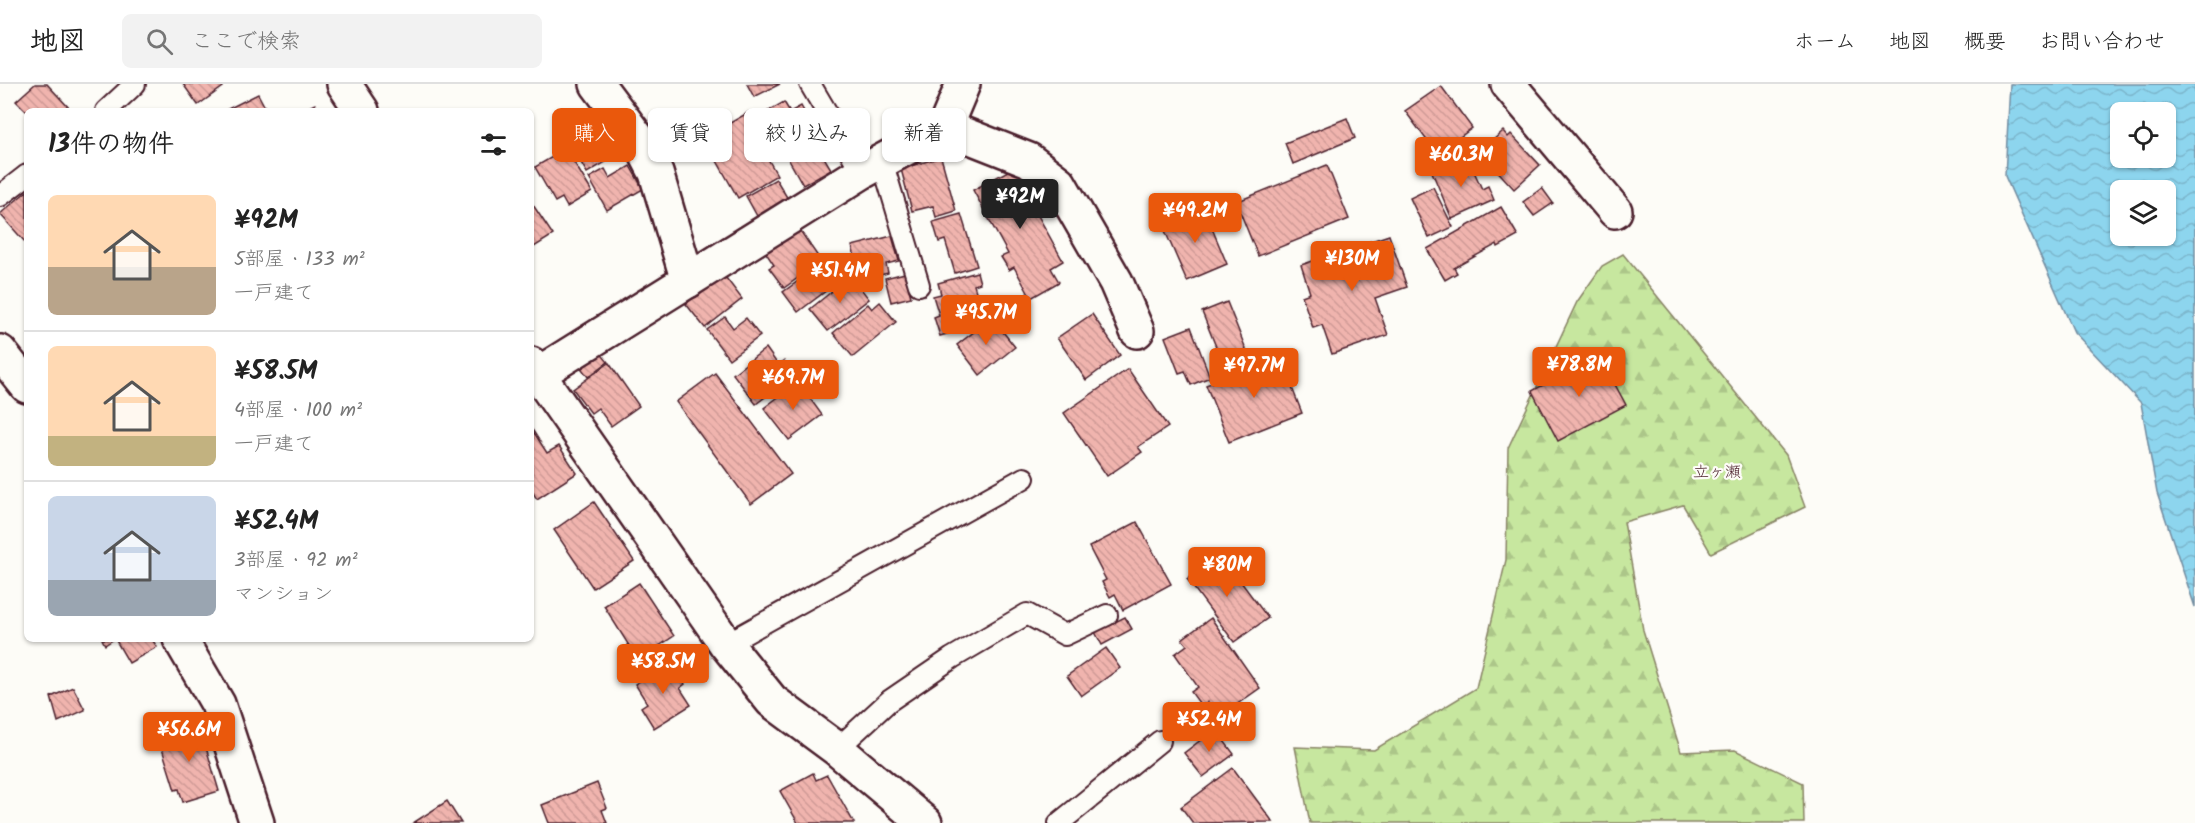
<!DOCTYPE html>
<html lang="ja">
<head>
<meta charset="utf-8">
<style>
	:root { --surface:#fff; --page:#f2f2f2; --text:#222; --muted:#767676; --line:#e0e0e0; --accent:#ea580c }
	body { margin:0; font-family:Kalam,"Klee One",sans-serif; background:var(--page); color:var(--text); height:100vh; display:flex; flex-direction:column; font-size:22px; white-space:nowrap }
	* { box-sizing:border-box; margin:0 }
	p { font-size:20px; color:var(--muted) }
	.icon { flex:none; width:33px; height:33px; fill:none; stroke:currentColor; stroke-width:2; stroke-linecap:round; stroke-linejoin:round }
	.map { position:relative; flex:1; overflow:hidden }
	.sheet { position:absolute; left:24px; top:24px; width:510px; height:534px; display:flex; flex-direction:column; background:var(--surface); border-radius:9px; box-shadow:0 2px 4px #0004 }
	.sheet>* { flex:none }
	.hud { position:absolute; left:552px; top:24px; width:570px; height:54px; display:flex; gap:12px }
	.tools { position:absolute; left:2110px; top:18px; display:grid; gap:12px }
	.tools a { display:grid; place-items:center; width:66px; height:66px; border-radius:9px; background:var(--surface); box-shadow:0 2px 4px #0004; font-size:30px }
	.price { position:absolute; translate:-50% -51px; padding:0 14px; border-radius:6px; background:var(--accent); color:#fff; font-size:20px; line-height:39px; filter:drop-shadow(0 2px 3px #0008) }
	.price::after { content:''; position:absolute; left:50%; top:36px; width:18px; height:14px; margin-left:-9px; background:inherit; clip-path:polygon(0 0,100% 0,50% 100%) }
	.price.active { background:#222; color:#fff }
	ul { padding:0; list-style:none }
	li { display:flex; align-items:center; gap:18px; height:150px; padding:0 24px }
	li+li { border-top:2px solid var(--line) }
	li span { display:grid; place-items:center; flex:none; width:168px; height:120px; border-radius:9px; color:#555 }
	li>.icon { margin-inline-start:auto }
	span .icon { width:72px; height:72px; fill:#fffc; stroke-width:1 }
	li b { font-size:26px }
	h2 { display:flex; justify-content:space-between; align-items:center; height:72px; padding:0 24px; font-size:26px }
	.tag { padding:0 21px; border-radius:9px; background:var(--surface); box-shadow:0 2px 4px #0004; font-size:21px; line-height:54px }
	.tag.active { background:var(--accent); color:#fff }
	header { display:flex; align-items:center; gap:36px; box-sizing:border-box; height:84px; padding:0 30px; background:var(--surface); border-bottom:2px solid var(--line) }
	header strong { font-size:28px }
	nav { display:flex; gap:33px; margin-inline-start:auto; font-size:21px }
	.search { width:420px; height:54px; background:var(--page); display:flex; align-items:center; gap:15px; box-sizing:border-box; padding:0 21px; border-radius:9px; color:var(--muted); font-size:22px }
	.map>svg:first-child { display:block }
	.forest { fill:url(#forest-firs); stroke:#888365; stroke-width:1.5 }
	.water { fill:url(#water-waves); stroke:#728ca0; stroke-width:1.5; fill-rule:evenodd }
	.building { fill:url(#building-back-hatch); stroke:#4a1f2b; stroke-width:1.5 }
	.lines { fill:none; stroke-linecap:round; stroke-linejoin:round }
	.lane-casing { stroke:#4a1f2b; stroke-width:24 }
	.street-casing { stroke:#4a1f2b; stroke-width:38 }
	.lane { stroke:#fdfcf7; stroke-width:20 }
	.street { stroke:#fdfcf7; stroke-width:33 }
	.labels { text-anchor:middle; dominant-baseline:central; stroke-width:4.5; stroke-linejoin:round; paint-order:stroke }
	.neighbourhood-label { font-size:16px; fill:#4a1f2b; stroke:#fdfcf7 }
</style>
</head>
<body>
<header>
<strong>地図</strong>
<div class="search"><svg class="icon" aria-label="search" viewBox="0 0 24 24"><circle cx="10" cy="10" r="6"/><path d="M15 15l6 6"/></svg>ここで検索</div>
<nav><a>ホーム</a><a>地図</a><a>概要</a><a>お問い合わせ</a></nav>
</header>
<div class="map">
<svg width="2195" height="739" viewBox="0 0 2195 739">
	<defs>
		<pattern id="forest-firs" width="22" height="20" patternUnits="userSpaceOnUse" patternTransform="scale(1.5)"><rect width="22" height="20" fill="#c7e79f"/><path d="M5 1l3.5 6h-7zM16 11l3.5 6h-7z" fill="#acc689"/></pattern>
		<pattern id="water-waves" width="16" height="10" patternUnits="userSpaceOnUse" patternTransform="scale(1.5)"><rect width="16" height="10" fill="#8dd5ee"/><path d="M0 5q4-4 8 0t8 0" fill="none" stroke="#7bb6cc"/></pattern>
		<pattern id="building-back-hatch" width="6" height="6" patternUnits="userSpaceOnUse" patternTransform="scale(1.5)"><rect width="6" height="6" fill="#f0b4ae"/><path d="M-1 5l2 2M0 0l6 6M5-1l2 2" fill="none" stroke="#cf9a96"/></pattern>
	</defs>
	<rect width="100%" height="100%" fill="#fdfcf7"/>
	<filter id="ink" filterUnits="userSpaceOnUse"><feTurbulence type="fractalNoise" baseFrequency=".0167" numOctaves="2"/><feDisplacementMap in="SourceGraphic" scale="12" xChannelSelector="R" yChannelSelector="G"/><feConvolveMatrix kernelMatrix="1 2 1 2 8 2 1 2 1" color-interpolation-filters="sRGB"/></filter>
	<g filter="url(#ink)">
		<path class="forest" d="M1623 170 1786 371 1805 423 1711 469 1683 421 1624 438 1643 546 1681 668 1735 666 1803 699 1804 739H1310L1295 663 1374 666 1476 604 1506 476 1508 364 1577 218 1602 182Z"/>
		<path class="water" d="M2010 0H2195V523L2157 409 2141 319 2074 248 2005 92ZM2121 28H2166V74H2121ZM2121 106H2166V152H2121Z"/>
		<g class="building">
			<path d="M35 0H47L72 27 27 28 16 17Z"/>
			<path d="M183 0H221L223 3 198 21Z"/>
			<path d="M747 0H780L754 13Z"/>
			<path d="M1441 2 1472 44 1437 70 1405 27Z"/>
			<path d="M258 10 267 27H224Z"/>
			<path d="M784 18 790 28 801 22 826 67 822 70 831 85 803 101 763 30Z"/>
			<path d="M315 20 319 27H301Z"/>
			<path d="M749 28 764 55 759 59 777 91 738 114 704 54Z"/>
			<path d="M1347 34 1355 54 1293 80 1285 59Z"/>
			<path d="M603 39 621 69 587 89 569 58Z"/>
			<path d="M1503 47 1508 53 1511 50 1540 81 1514 105 1480 68Z"/>
			<path d="M566 65 592 108 567 123 562 114 555 118 535 83Z"/>
			<path d="M1467 72 1482 105 1488 102 1494 116 1452 135 1432 88Z"/>
			<path d="M941 73 956 127 936 133 933 122 912 127 901 85Z"/>
			<path d="M1327 81 1349 135 1258 172 1236 118Z"/>
			<path d="M630 82 643 105 607 126 589 94 605 85 610 94Z"/>
			<path d="M1017 82 1039 124 1035 126 1063 177 1051 184 1059 198 1031 214 1014 183 1009 186 1001 173 1008 170 973 106Z"/>
			<path d="M776 95 788 115 757 132 746 112Z"/>
			<path d="M1433 103 1453 143 1429 154 1410 114Z"/>
			<path d="M1542 104 1553 119 1534 132 1523 118Z"/>
			<path d="M27 107V156L25 158 0 130Z"/>
			<path d="M531 118 553 151 531 165Z"/>
			<path d="M1203 123 1227 180 1187 197 1162 140Z"/>
			<path d="M1501 123 1518 152 1498 163 1497 160 1454 184 1457 189 1445 196 1427 165Z"/>
			<path d="M961 130 977 182 955 189 945 156 939 158 933 138Z"/>
			<path d="M799 145 821 177 784 204 769 184 774 181 766 169Z"/>
			<path d="M1389 151 1407 203 1375 214 1388 251 1332 270 1322 241 1313 244 1302 212 1310 209 1301 181Z"/>
			<path d="M892 152 899 177 886 180 888 189 861 196 852 162Z"/>
			<path d="M825 186 835 200 798 228 783 208 801 195 805 201Z"/>
			<path d="M977 188 980 199 974 201 980 221 975 224 978 232 952 240 954 248 940 252 934 233 939 231 933 212 941 210 938 199Z"/>
			<path d="M905 189 911 213 891 218 885 194Z"/>
			<path d="M723 190 742 215 705 244 686 220Z"/>
			<path d="M851 192 869 215 828 247 810 225Z"/>
			<path d="M880 218 896 238 853 273 833 249 868 220 872 225Z"/>
			<path d="M1227 218 1250 275 1225 285 1202 228Z"/>
			<path d="M1092 230 1120 271 1086 296 1057 254Z"/>
			<path d="M725 233 733 244 746 234 760 252 729 275 707 246Z"/>
			<path d="M992 234 1015 263 980 291 957 261Z"/>
			<path d="M1191 243 1210 293 1191 301 1185 287 1179 289 1165 253Z"/>
			<path d="M766 264 778 281 784 277 794 291 756 320 733 290Z"/>
			<path d="M599 267 608 278 588 293 579 281Z"/>
			<path d="M1599 271 1626 321 1558 357 1532 307Z"/>
			<path d="M1280 273 1302 329 1229 358 1206 301Z"/>
			<path d="M609 279 639 322 611 342 598 324 591 329 573 305Z"/>
			<path d="M1128 285 1168 343 1138 363 1142 368 1107 392 1064 329Z"/>
			<path d="M715 289 791 390 751 420 676 318Z"/>
			<path d="M798 298 822 331 789 356 764 324Z"/>
			<path d="M533 347 547 369 559 362 577 389 537 415 531 406Z"/>
			<path d="M594 418 634 477 593 504 554 446Z"/>
			<path d="M1137 438 1171 500 1123 526 1115 510 1110 513 1102 498 1106 496 1089 463Z"/>
			<path d="M1220 470 1268 534 1234 558 1187 495Z"/>
			<path d="M639 499 674 552 638 576 604 522Z"/>
			<path d="M1125 533 1132 545 1102 561 1095 548Z"/>
			<path d="M1211 534 1260 604 1219 633 1208 618 1202 623 1191 608 1198 603 1175 570 1187 561 1182 555Z"/>
			<path d="M102 555H114L105 561Z"/>
			<path d="M115 555H152L157 563 129 579Z"/>
			<path d="M1106 564 1120 584 1081 612 1067 592Z"/>
			<path d="M670 577 685 600 680 604 691 621 654 644 641 623 647 619 635 600Z"/>
			<path d="M73 603 85 626 58 638 51 613Z"/>
			<path d="M199 640 219 707 183 718 179 705 175 706 158 652Z"/>
			<path d="M1215 645 1234 670 1203 693 1184 669Z"/>
			<path d="M1233 684 1273 738 1193 739 1181 723Z"/>
			<path d="M813 689 816 696 827 691 854 739H798L780 707Z"/>
			<path d="M597 699 607 724 602 726 607 739H549L542 721Z"/>
			<path d="M447 717 461 739H413Z"/>
		</g>
		<g class="lines">
			<defs>
				<g id="lane">
					<path d="M810 0 862 88"/>
					<path d="M106 27 135 0"/>
					<path d="M882 77 919 201"/>
					<path d="M0 112 27 91"/>
					<path d="M726 560 1024 394"/>
					<path d="M837 665 889 617 952 574 1027 530 1065 551 1107 531"/>
					<path d="M1059 739 1160 657"/>
				</g>
				<g id="street">
					<path d="M344 0 362 27"/>
					<path d="M597 0 639 56 656 89 688 197"/>
					<path d="M1508 0 1615 127"/>
					<path d="M945 43 1029 76 1059 99 1116 198 1137 247"/>
					<path d="M0 268 27 302"/>
					<path d="M531 280 726 560 772 617 837 665 925 739"/>
					<path d="M538 290 862 88 945 43 963 0"/>
					<path d="M180 555 218 620 257 739"/>
				</g>
			</defs>
			<use href="#lane" class="lane-casing"/>
			<use href="#street" class="street-casing"/>
			<use href="#lane" class="lane"/>
			<use href="#street" class="street"/>
		</g>
	</g>
	<g class="labels">
		<g class="neighbourhood-label">
			<text x="1717" y="388">立ヶ瀬</text>
		</g>
	</g>
</svg>
<div class="tools">
<a><svg class="icon" aria-label="locate" viewBox="0 0 24 24"><circle cx="12" cy="12" r="6"/><path d="M12 2v4M12 18v4M2 12h4M18 12h4"/></svg></a>
<a><svg class="icon" aria-label="layers" viewBox="0 0 24 24"><path d="M12 4l9 5-9 5-9-5zM3 14l9 5 9-5"/></svg></a>
</div>
<b class="price" style="left:1461px;top:104px">¥60.3M</b>
<b class="price active" style="left:1020px;top:146px">¥92M</b>
<b class="price" style="left:1195px;top:160px">¥49.2M</b>
<b class="price" style="left:1352px;top:208px">¥130M</b>
<b class="price" style="left:840px;top:220px">¥51.4M</b>
<b class="price" style="left:986px;top:262px">¥95.7M</b>
<b class="price" style="left:1579px;top:314px">¥78.8M</b>
<b class="price" style="left:1254px;top:315px">¥97.7M</b>
<b class="price" style="left:793px;top:327px">¥69.7M</b>
<b class="price" style="left:1227px;top:514px">¥80M</b>
<b class="price" style="left:663px;top:611px">¥58.5M</b>
<b class="price" style="left:1209px;top:669px">¥52.4M</b>
<b class="price" style="left:189px;top:679px">¥56.6M</b>
<div class="hud">
<a class="tag active">購入</a>
<a class="tag">賃貸</a>
<a class="tag">絞り込み</a>
<a class="tag">新着</a>
</div>
<section class="sheet">
<h2>13件の物件<svg class="icon" aria-label="filters" viewBox="0 0 24 24"><path d="M4 7h16M4 17h16"/><circle cx="9" cy="7" r="2"/><circle cx="15" cy="17" r="2"/></svg></h2>
<ul>
<li><span style="background:linear-gradient(#ffd9b3 60%,#b9a48a 0)"><svg class="icon" aria-label="home" viewBox="0 0 24 24"><path d="M3 11l9-7 9 7M6 9v11h12V9"/></svg></span><div><b>¥92M</b><p>5部屋 · 133 m²</p><p>一戸建て</p></div></li>
<li><span style="background:linear-gradient(#ffd9b3 75%,#c2b280 0)"><svg class="icon" aria-label="home" viewBox="0 0 24 24"><path d="M3 11l9-7 9 7M6 9v11h12V9"/></svg></span><div><b>¥58.5M</b><p>4部屋 · 100 m²</p><p>一戸建て</p></div></li>
<li><span style="background:linear-gradient(#c9d6e8 70%,#9aa5b1 0)"><svg class="icon" aria-label="home" viewBox="0 0 24 24"><path d="M3 11l9-7 9 7M6 9v11h12V9"/></svg></span><div><b>¥52.4M</b><p>3部屋 · 92 m²</p><p>マンション</p></div></li>
</ul>
</section>
</div>
</body>
</html>
